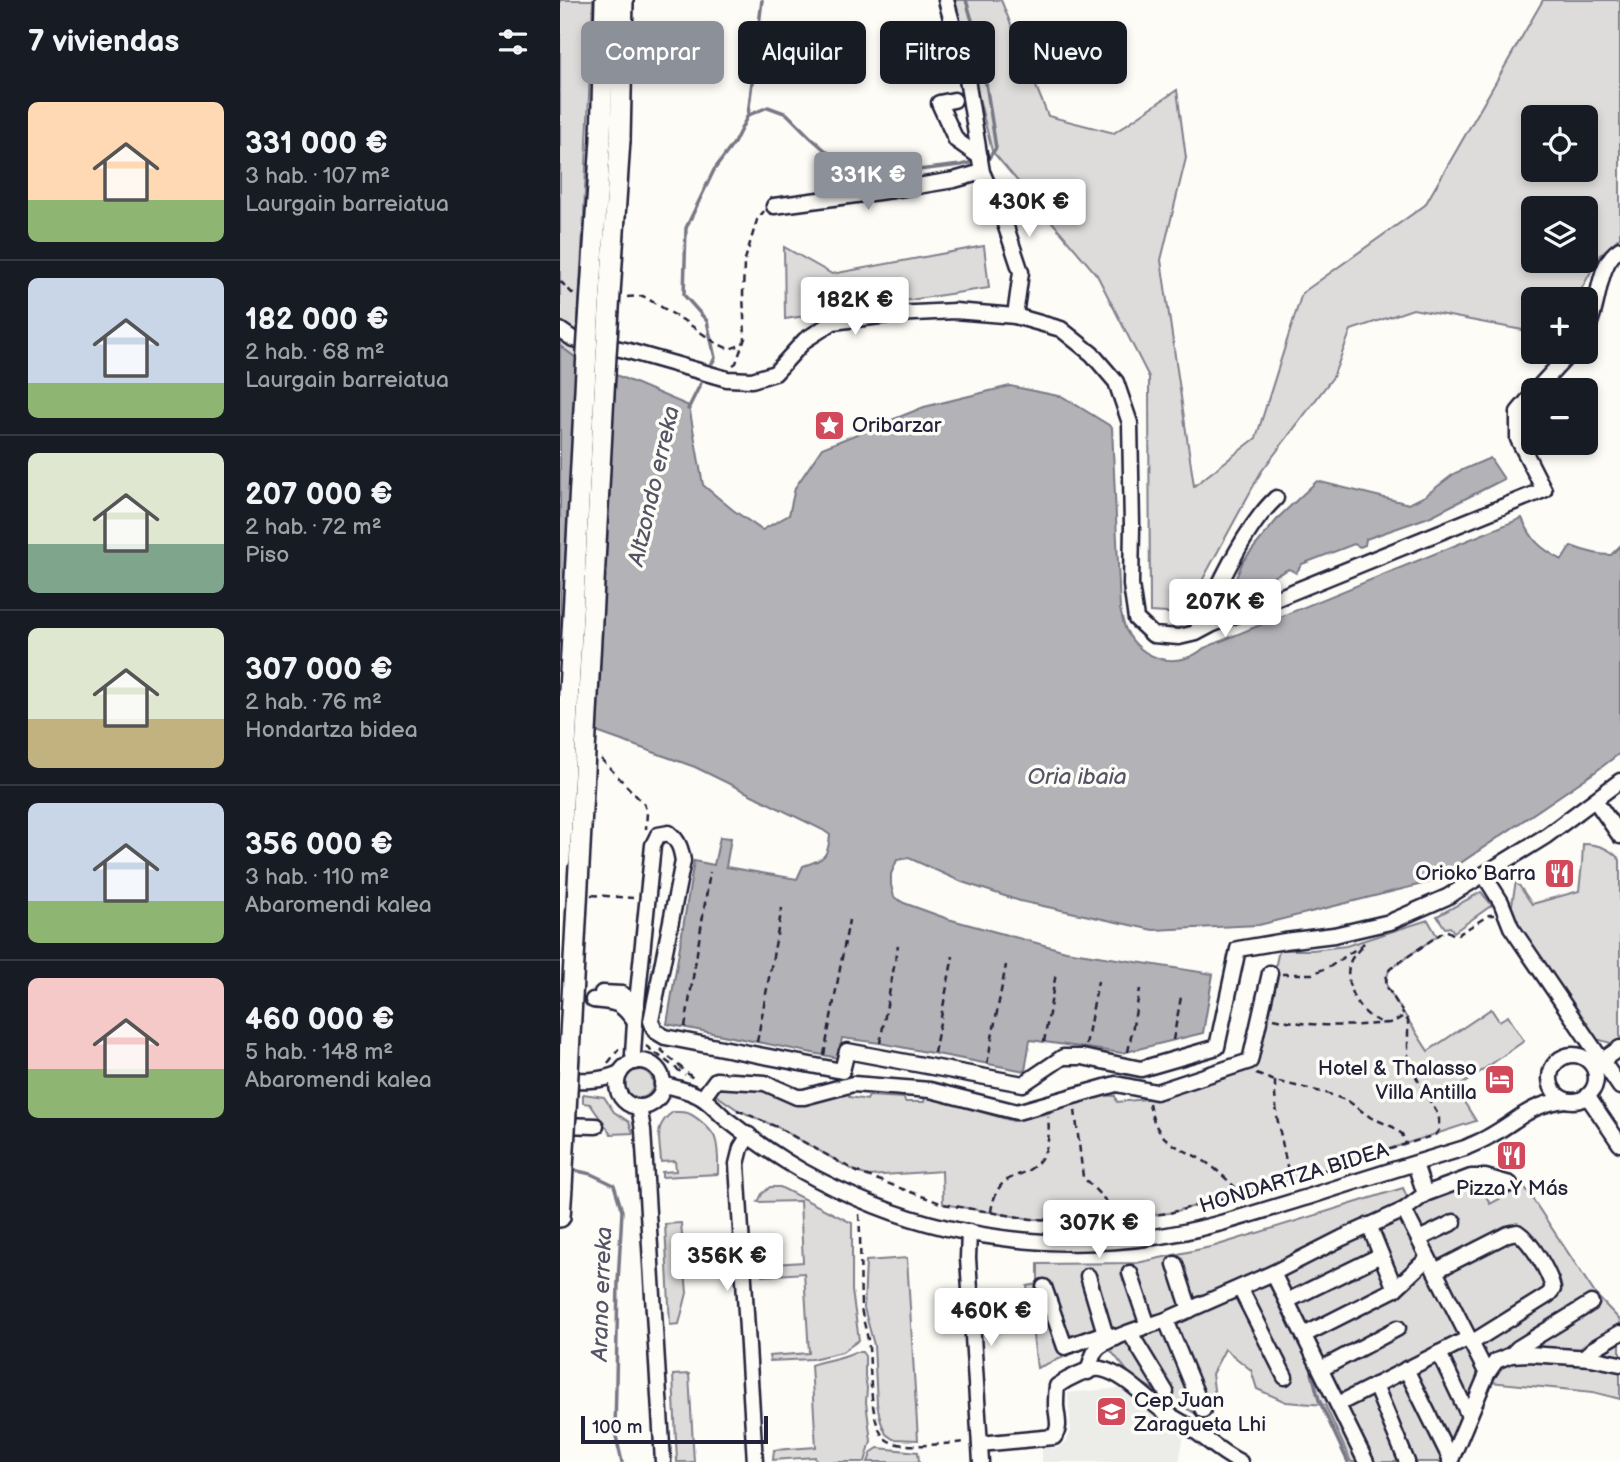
<!DOCTYPE html>
<html lang="es">
<head>
<meta charset="utf-8">
<style>
	:root { --surface:#171b24; --page:#242831; --text:#f1f3f6; --muted:#9ea1a6; --line:#363941; --accent:#8c9099 }
	body { margin:0; font-family:"Balsamiq Sans",sans-serif; background:var(--page); color:var(--text); height:100vh; display:flex; flex-direction:column; font-size:26px; white-space:nowrap }
	* { box-sizing:border-box; margin:0 }
	p { font-size:23px; color:var(--muted) }
	.icon { flex:none; width:38px; height:38px; fill:none; stroke:currentColor; stroke-width:2; stroke-linecap:round; stroke-linejoin:round }
	.map { position:relative; flex:1; overflow:hidden }
	.drawer { display:flex; flex-direction:column; background:var(--surface); width:560px }
	.drawer>* { flex:none }
	.hud { position:absolute; left:21px; top:21px; width:665px; height:63px; display:flex; gap:14px }
	.fabs { position:absolute; left:961px; top:105px; display:grid; gap:14px }
	.fabs a { display:grid; place-items:center; width:77px; height:77px; border-radius:10px; background:var(--surface); box-shadow:0 4px 10px #0003; font-size:35px }
	.scale { position:absolute; left:21px; bottom:18px; width:187px; box-sizing:border-box; padding-left:7px; border:4px solid #22223b; border-top:0; font-size:19px; line-height:24px; white-space:nowrap; color:#22223b; -webkit-text-stroke:5px #fdfcf7; paint-order:stroke }
	.price { position:absolute; translate:-50% -60px; padding:0 16px; border-radius:7px; background:#fff; color:#222; font-size:23px; line-height:46px; filter:drop-shadow(0 2px 4px #0008) }
	.price::after { content:''; position:absolute; left:50%; top:42px; width:21px; height:16px; margin-left:-10px; background:inherit; clip-path:polygon(0 0,100% 0,50% 100%) }
	.price.selected { background:var(--accent); color:#fff }
	ul { padding:0; list-style:none }
	li { display:flex; align-items:center; gap:21px; height:175px; padding:0 28px }
	li+li { border-top:2px solid var(--line) }
	li span { display:grid; place-items:center; flex:none; width:196px; height:140px; border-radius:10px; color:#555 }
	li>.icon { margin-inline-start:auto }
	span .icon { width:84px; height:84px; fill:#fffc; stroke-width:1 }
	li b { font-size:30px }
	h2 { display:flex; justify-content:space-between; align-items:center; height:84px; padding:0 28px; font-size:30px }
	.chip { padding:0 24px; border-radius:10px; background:var(--surface); box-shadow:0 4px 10px #0003; font-size:24px; line-height:63px }
	.chip.selected { background:var(--accent); color:#fff }
	main { display:flex; flex:1; min-height:0 }
	.map>svg:first-child { display:block }
	.built { fill:#ecece9 }
	.green { fill:#dddcdb; stroke:#807f8b; stroke-width:2; fill-rule:evenodd }
	.water { fill:#b2b2b7; stroke:#787885; stroke-width:2 }
	.lines { fill:none; stroke-linecap:round; stroke-linejoin:round }
	.stream { stroke:#787885; stroke-width:3.5 }
	.minor-casing { stroke:#22223b; stroke-width:19 }
	.highway-casing { stroke:#22223b; stroke-width:24 }
	.path { stroke:#22223b; stroke-width:2.5; stroke-dasharray:7 5; stroke-linecap:butt }
	.minor { stroke:#fdfcf7; stroke-width:14 }
	.highway { stroke:#fdfcf7; stroke-width:19 }
	.highway-bridge-casing { stroke:#22223b; stroke-width:24; stroke-linecap:butt }
	.highway-bridge { stroke:#fdfcf7; stroke-width:19 }
	.labels { text-anchor:middle; dominant-baseline:central; stroke-width:7; stroke-linejoin:round; paint-order:stroke }
	.poi-label { font-size:21px; fill:#22223b; stroke:#fdfcf7; text-anchor:start }
	.street-label { font-size:21px; fill:#22223b; stroke:#fdfcf7 }
	.water-label { font-size:23px; font-style:italic; fill:#545466; stroke:#fdfcf7 }
</style>
</head>
<body>
<main>
<section class="drawer">
<h2>7 viviendas<svg class="icon" aria-label="filters" viewBox="0 0 24 24"><path d="M4 7h16M4 17h16"/><circle cx="9" cy="7" r="2"/><circle cx="15" cy="17" r="2"/></svg></h2>
<ul>
<li><span style="background:linear-gradient(#ffd9b3 70%,#8fb573 0)"><svg class="icon" aria-label="home" viewBox="0 0 24 24"><path d="M3 11l9-7 9 7M6 9v11h12V9"/></svg></span><div><b>331 000 €</b><p>3 hab. · 107 m²</p><p>Laurgain barreiatua</p></div></li>
<li><span style="background:linear-gradient(#c9d6e8 75%,#8fb573 0)"><svg class="icon" aria-label="home" viewBox="0 0 24 24"><path d="M3 11l9-7 9 7M6 9v11h12V9"/></svg></span><div><b>182 000 €</b><p>2 hab. · 68 m²</p><p>Laurgain barreiatua</p></div></li>
<li><span style="background:linear-gradient(#dfe7d0 65%,#7fa58c 0)"><svg class="icon" aria-label="home" viewBox="0 0 24 24"><path d="M3 11l9-7 9 7M6 9v11h12V9"/></svg></span><div><b>207 000 €</b><p>2 hab. · 72 m²</p><p>Piso</p></div></li>
<li><span style="background:linear-gradient(#dfe7d0 65%,#c2b280 0)"><svg class="icon" aria-label="home" viewBox="0 0 24 24"><path d="M3 11l9-7 9 7M6 9v11h12V9"/></svg></span><div><b>307 000 €</b><p>2 hab. · 76 m²</p><p>Hondartza bidea</p></div></li>
<li><span style="background:linear-gradient(#c9d6e8 70%,#8fb573 0)"><svg class="icon" aria-label="home" viewBox="0 0 24 24"><path d="M3 11l9-7 9 7M6 9v11h12V9"/></svg></span><div><b>356 000 €</b><p>3 hab. · 110 m²</p><p>Abaromendi kalea</p></div></li>
<li><span style="background:linear-gradient(#f6c9c9 65%,#8fb573 0)"><svg class="icon" aria-label="home" viewBox="0 0 24 24"><path d="M3 11l9-7 9 7M6 9v11h12V9"/></svg></span><div><b>460 000 €</b><p>5 hab. · 148 m²</p><p>Abaromendi kalea</p></div></li>
</ul>
</section>
<div class="map">
<svg width="1060" height="1462" viewBox="0 0 1060 1462">
	<rect width="100%" height="100%" fill="#fdfcf7"/>
	<filter id="ink" filterUnits="userSpaceOnUse"><feTurbulence type="fractalNoise" baseFrequency=".0143" numOctaves="2"/><feDisplacementMap in="SourceGraphic" scale="14" xChannelSelector="R" yChannelSelector="G"/><feConvolveMatrix kernelMatrix="1 2 1 2 8 2 1 2 1" color-interpolation-filters="sRGB"/></filter>
	<g filter="url(#ink)">
		<path class="built" d="M561 1388 624 1435 619 1462H482V1448H497L507 1441 511 1431 508 1393Z"/>
		<g class="green">
			<path d="M0 0H33L24 214 16 358 0 346Z"/>
			<path d="M395 0H441L488 116 554 133 617 90 626 158 601 260 634 486 696 438 742 293 865 205 983 0H1060V237L1040 255 1016 299H973V332L853 309 791 330 773 377 701 472 624 614 590 612 589 377 537 275 432 151ZM973 117H1026V170H973ZM973 208H1026V261H973Z"/>
			<path d="M424 246 429 288 225 319 224 247 272 274Z"/>
			<path d="M1023 844C1037 844 1050 848 1060 860V1040L1054 1044 1040 1040H1032L959 936 951 910 956 881 972 904 1019 891 1022 864Z"/>
			<path d="M921 892 932 905 894 932 890 927 885 928 877 916Z"/>
			<path d="M868 920 877 936 830 969C826 975 827 980 827 987L868 1051 931 1009 939 1021 948 1016 964 1041 896 1089 916 1121 730 1181 609 1213 545 1221 471 1219 383 1204 382 1171 308 1176 297 1172 217 1127 178 1110 153 1093 158 1087 211 1090 289 1091V1097L307 1100 309 1096 344 1098 345 1102H364L365 1096 453 1121 494 1112 493 1104 538 1095 555 1096 557 1102 596 1098 693 1068 719 950H752L786 946Z"/>
			<circle cx="79" cy="1084" r="14"/>
			<path d="M23 1094 44 1097 54 1112 69 1122 73 1133 51 1134 30 1104 23 1103Z"/>
			<path d="M113 1112C119 1112 125 1111 130 1114 138 1118 152 1130 155 1138 159 1149 158 1163 158 1174L102 1177V1172L116 1171 115 1161 101 1162C100 1141 93 1125 113 1112Z"/>
			<path d="M917 1178 930 1204 964 1186 1036 1295 1060 1320V1399L1033 1392 930 1382 895 1462H791L765 1405 726 1402 697 1389 691 1370 665 1349 652 1374 656 1405 638 1415 572 1377 543 1341 477 1368 467 1286 478 1284V1264L577 1263 655 1246 843 1188 852 1208Z"/>
			<path d="M210 1187H220L292 1223V1291L299 1340 282 1352 252 1359 210 1361 209 1356 249 1353 244 1273 203 1276 201 1265 243 1262 240 1201 198 1202 202 1194Z"/>
			<path d="M121 1223 127 1293 119 1324 110 1325 105 1224Z"/>
			<path d="M347 1258 358 1440 333 1439 326 1434 321 1422 317 1404 314 1345 304 1308 306 1261Z"/>
			<path d="M295 1352H302L305 1356V1376L307 1388 306 1402 311 1441 305 1462H256L255 1457 213 1460 214 1450 256 1447 251 1365C266 1360 280 1359 295 1352Z"/>
			<path d="M129 1374 134 1462H117L113 1375Z"/>
			<path d="M318 1448 358 1452 359 1462H308L312 1452Z"/>
		</g>
		<g class="water">
			<path d="M0 346 16 358 129 406 143 485 173 510 202 530 229 515 235 488 262 448 364 407 450 386 503 397 552 427 560 609C562 616 563 624 566 630 581 661 619 670 644 648L962 518C972 541 980 548 1002 560L1011 546C1024 551 1036 555 1051 555L1060 546V753L1035 772 874 881 699 925 593 930 460 901 402 882 349 858 337 860 331 874V885L334 897 344 903 388 919 506 951 653 974 643 1033 562 1053 470 1040 465 1071 320 1043 282 1038 278 1058 107 1024 134 861 154 865 160 837 171 838 166 867 237 879 243 866C264 859 268 858 270 835L263 830 135 767 0 719Z"/>
			<path d="M930 458 944 479 869 517 806 539 805 545 800 547 794 544 742 564 736 573 729 569 668 598 683 561 720 516 757 481 849 504 865 496 895 473Z"/>
		</g>
		<g class="lines">
			<g class="stream">
				<path d="M406 0 421 51 436 148 428 159"/>
				<path d="M189 115 208 107 227 114 251 138 288 170 332 173 401 165 413 162"/>
				<path d="M152 363 155 358 147 321 124 295 126 228 154 170 174 143 188 115 202 0"/>
				<path d="M128 409 141 383"/>
				<path d="M9 1169 31 1174 54 1185 62 1211 58 1283 55 1432 62 1462"/>
				<path d="M752 1373 759 1400 788 1462"/>
			</g>
			<defs>
				<g id="minor">
					<path d="M386 0 406 73 422 172 444 221 461 272 455 316"/>
					<path d="M394 100 379 103 396 140 420 157"/>
					<path d="M214 206 333 190 394 180 422 172"/>
					<path d="M0 330 13 339 65 350 167 379 192 380 215 373 245 340 273 322 335 314 395 311 455 316 501 329 532 354 556 382 570 423 572 526 571 585 576 619 593 635 619 637 636 633 651 625 984 490 958 439V412L973 394"/>
					<path d="M1026 334C1029 325 1033 315 1035 306 1040 287 1042 260 1060 249"/>
					<path d="M976 390 1011 352"/>
					<path d="M636 633C656 592 683 529 716 498"/>
					<path d="M1035 800 1060 836"/>
					<path d="M924 875 941 902 951 927 1060 1087"/>
					<path d="M42 993 62 994 77 1006"/>
					<path d="M33 1000C57 1003 60 1001 75 1022"/>
					<circle cx="1013" cy="1078" r="23"/>
					<circle cx="80" cy="1084" r="23"/>
					<path d="M75 1062 73 1054 75 1022 93 845 98 835 109 833C119 841 121 849 123 861L91 1021 95 1031 105 1037 282 1071 287 1051 463 1084 503 1057H522L581 1069 657 1047 678 949 725 941 774 935 830 922 887 897 986 836 1060 781"/>
					<path d="M1037 1064 1060 1048"/>
					<path d="M0 1079C21 1081 40 1082 60 1073"/>
					<path d="M102 1084C115 1088 130 1090 142 1098 151 1104 158 1112 166 1119 185 1134 206 1149 227 1162 249 1176 274 1188 297 1198 390 1239 495 1251 594 1237 647 1230 697 1212 748 1197 800 1180 852 1164 905 1148 913 1144 922 1141 930 1136 960 1119 969 1105 1005 1100"/>
					<path d="M147 1092 156 1080 205 1083 237 1097H244L293 1084 370 1090 457 1112 556 1084 596 1092 690 1061 710 973"/>
					<path d="M1028 1097 1060 1144"/>
					<path d="M79 1107 83 1130 103 1462"/>
					<path d="M0 1125 36 1126"/>
					<path d="M189 1135 181 1148 177 1164 195 1462"/>
					<path d="M855 1164 865 1194"/>
					<path d="M844 1210 927 1374"/>
					<path d="M809 1225 835 1289"/>
					<path d="M409 1232 408 1258 421 1462"/>
					<path d="M859 1239 894 1222"/>
					<path d="M615 1264 630 1310"/>
					<path d="M875 1271 948 1234 957 1232C971 1241 990 1273 993 1289L988 1295 911 1343"/>
					<path d="M570 1273 588 1326"/>
					<path d="M528 1276 545 1333"/>
					<path d="M484 1287 505 1347 545 1333 556 1338"/>
					<path d="M680 1288 725 1377"/>
					<path d="M727 1301 821 1255"/>
					<path d="M606 1320 643 1410"/>
					<path d="M570 1333 606 1392"/>
					<path d="M744 1335 835 1289 868 1258"/>
					<path d="M879 1353 909 1416"/>
					<path d="M951 1355 958 1348 1031 1303"/>
					<path d="M1024 1357 1033 1349 1060 1333"/>
					<path d="M761 1369 838 1328"/>
					<path d="M846 1369 891 1460"/>
					<path d="M528 1372C530 1365 532 1355 536 1350 545 1338 591 1325 606 1320L713 1273"/>
					<path d="M815 1385 847 1462"/>
					<path d="M778 1404 909 1338"/>
					<path d="M420 1444 494 1437C501 1427 497 1418 496 1406 496 1400 496 1393 497 1386 507 1379 529 1367 541 1369 565 1374 584 1397 603 1411 612 1417 622 1422 631 1428 648 1440 661 1453 680 1462"/>
					<path d="M806 1462 713 1273 782 1238 844 1210 865 1194 911 1177H925L950 1184"/>
					<path d="M890 1462 927 1374 936 1361 951 1355 968 1354 1031 1358 1060 1364"/>
				</g>
				<g id="highway">
					<path d="M41 139 45 0"/>
					<path d="M60 140 63 0"/>
					<path d="M0 1217 2 1187"/>
				</g>
			</defs>
			<use href="#minor" class="minor-casing"/>
			<use href="#highway" class="highway-casing"/>
			<g class="path">
				<path d="M0 281 12 293H15"/>
				<path d="M67 297 83 296 123 320 156 343 169 349 181 345"/>
				<path d="M173 365 176 363 185 338 183 294 184 263 197 220 204 211"/>
				<path d="M41 759 84 804 87 812 86 829"/>
				<path d="M31 895 73 898"/>
				<path d="M801 947C798 951 793 956 791 960 781 984 799 1018 825 1023 832 1024 839 1019 845 1015"/>
				<path d="M722 974H752L771 966 803 944 806 940"/>
				<path d="M714 1018C751 1027 789 1027 827 1023"/>
				<path d="M125 1027 150 872"/>
				<path d="M613 1040 621 997"/>
				<path d="M197 1042 222 908"/>
				<path d="M484 1042 496 973"/>
				<path d="M320 1043 338 945"/>
				<path d="M526 1045 538 981"/>
				<path d="M86 1046 125 1075"/>
				<path d="M100 1049 134 1079"/>
				<path d="M568 1052 580 989"/>
				<path d="M374 1053 393 956"/>
				<path d="M264 1055 289 920"/>
				<path d="M48 1063 59 1049"/>
				<path d="M427 1064 446 965"/>
				<path d="M696 1074 715 1081 766 1093 788 1101 810 1117 833 1127 842 1134 846 1144"/>
				<path d="M715 1081V1095L717 1117 730 1181"/>
				<path d="M589 1103C597 1150 623 1144 654 1168 664 1176 673 1186 683 1194"/>
				<path d="M177 1110 217 1127 297 1172 383 1204 471 1219 545 1221 609 1213 730 1181 875 1135 879 1130V1116L862 1088 848 1061V1021L827 987 826 979 828 972 830 969 886 930 896 936 929 915H934"/>
				<path d="M515 1110 523 1177 547 1202 551 1220"/>
				<path d="M431 1212C432 1203 436 1189 444 1182 452 1176 464 1174 473 1167 489 1154 490 1136 488 1117"/>
				<path d="M299 1214C301 1244 300 1275 301 1305 302 1320 308 1333 309 1348 311 1369 309 1428 327 1440 341 1450 389 1443 407 1442"/>
			</g>
			<use href="#minor" class="minor"/>
			<use href="#highway" class="highway"/>
			<defs>
				<g id="highway-bridge">
					<path d="M0 860 27 352 41 139"/>
					<path d="M2 1187 46 355 60 140"/>
				</g>
			</defs>
			<use href="#highway-bridge" class="highway-bridge-casing"/>
			<use href="#highway-bridge" class="highway-bridge"/>
		</g>
	</g>
	<defs>
		<symbol id="sight-square" viewBox="-11 -11 22 22"><rect x="-9" y="-9" width="18" height="18" rx="4" fill="#d1495b" stroke="#fdfcf7"/><path d="M0-6L1.8-2.2L6-1.7L2.9 1.2L3.7 5.4L0 3.3L-3.7 5.4L-2.9 1.2L-6-1.7L-1.8-2.2Z" fill="#fff"/></symbol>
		<symbol id="restaurant-square" viewBox="-11 -11 22 22"><rect x="-9" y="-9" width="18" height="18" rx="4" fill="#d1495b" stroke="#fdfcf7"/><path d="M-5-6h1v4h1v-4h1v4h1v-4h1v5L-1.5 .5V6h-2V.5L-5-1ZM5-6V6H3V1.5H1.5Q1.5-4 5-6Z" fill="#fff"/></symbol>
		<symbol id="hotel-square" viewBox="-11 -11 22 22"><rect x="-9" y="-9" width="18" height="18" rx="4" fill="#d1495b" stroke="#fdfcf7"/><path d="M-6-4.5h1.5V1H6V5H4.5V3h-9V5H-6ZM-4 0a1.8 1.8 0 1 1 3.6 0ZM.5 0V-2.5h3Q6-2.5 6 0Z" fill="#fff"/></symbol>
		<symbol id="school-square" viewBox="-11 -11 22 22"><rect x="-9" y="-9" width="18" height="18" rx="4" fill="#d1495b" stroke="#fdfcf7"/><path d="M0-5L7-2L0 1L-7-2ZM-4 1L0 2.5L4 1V4Q0 6-4 4Z" fill="#fff"/></symbol>
	</defs>
	<g fill-rule="evenodd">
		<use href="#sight-square" x="252" y="408" width="35" height="35"/>
		<use href="#restaurant-square" x="982" y="856" width="35" height="35"/>
		<use href="#hotel-square" x="922" y="1062" width="35" height="35"/>
		<use href="#restaurant-square" x="934" y="1138" width="35" height="35"/>
		<use href="#school-square" x="534" y="1394" width="35" height="35"/>
	</g>
	<g class="labels">
		<g class="poi-label">
			<text x="292" y="425">Oribarzar</text>
			<text x="976" y="873" text-anchor="end">Orioko Barra</text>
			<text x="917" y="1068" text-anchor="end">Hotel &amp; Thalasso<tspan x="917" dy="24">Villa Antilla</tspan></text>
			<text x="952" y="1188" text-anchor="middle">Pizza Y Más</text>
			<text x="574" y="1400">Cep Juan<tspan x="574" dy="24">Zaragueta Lhi</tspan></text>
		</g>
		<g class="street-label">
			<text transform="translate(734 1178) rotate(-17)">HONDARTZA BIDEA</text>
		</g>
		<g class="water-label">
			<text transform="translate(94 486) rotate(-77)">Altzondo erreka</text>
			<text x="517" y="777">Oria ibaia</text>
			<text transform="translate(42 1294) rotate(-88)">Arano erreka</text>
		</g>
	</g>
</svg>
<div class="fabs">
<a><svg class="icon" aria-label="locate" viewBox="0 0 24 24"><circle cx="12" cy="12" r="6"/><path d="M12 2v4M12 18v4M2 12h4M18 12h4"/></svg></a>
<a><svg class="icon" aria-label="layers" viewBox="0 0 24 24"><path d="M12 4l9 5-9 5-9-5zM3 14l9 5 9-5"/></svg></a>
<a>+</a>
<a>−</a>
</div>
<div class="scale">100 m</div>
<b class="price selected" style="left:308px;top:212px">331K €</b>
<b class="price" style="left:469px;top:239px">430K €</b>
<b class="price" style="left:295px;top:337px">182K €</b>
<b class="price" style="left:665px;top:639px">207K €</b>
<b class="price" style="left:539px;top:1260px">307K €</b>
<b class="price" style="left:167px;top:1293px">356K €</b>
<b class="price" style="left:431px;top:1348px">460K €</b>
<div class="hud">
<a class="chip selected">Comprar</a>
<a class="chip">Alquilar</a>
<a class="chip">Filtros</a>
<a class="chip">Nuevo</a>
</div>
</div>
</main>
</body>
</html>
